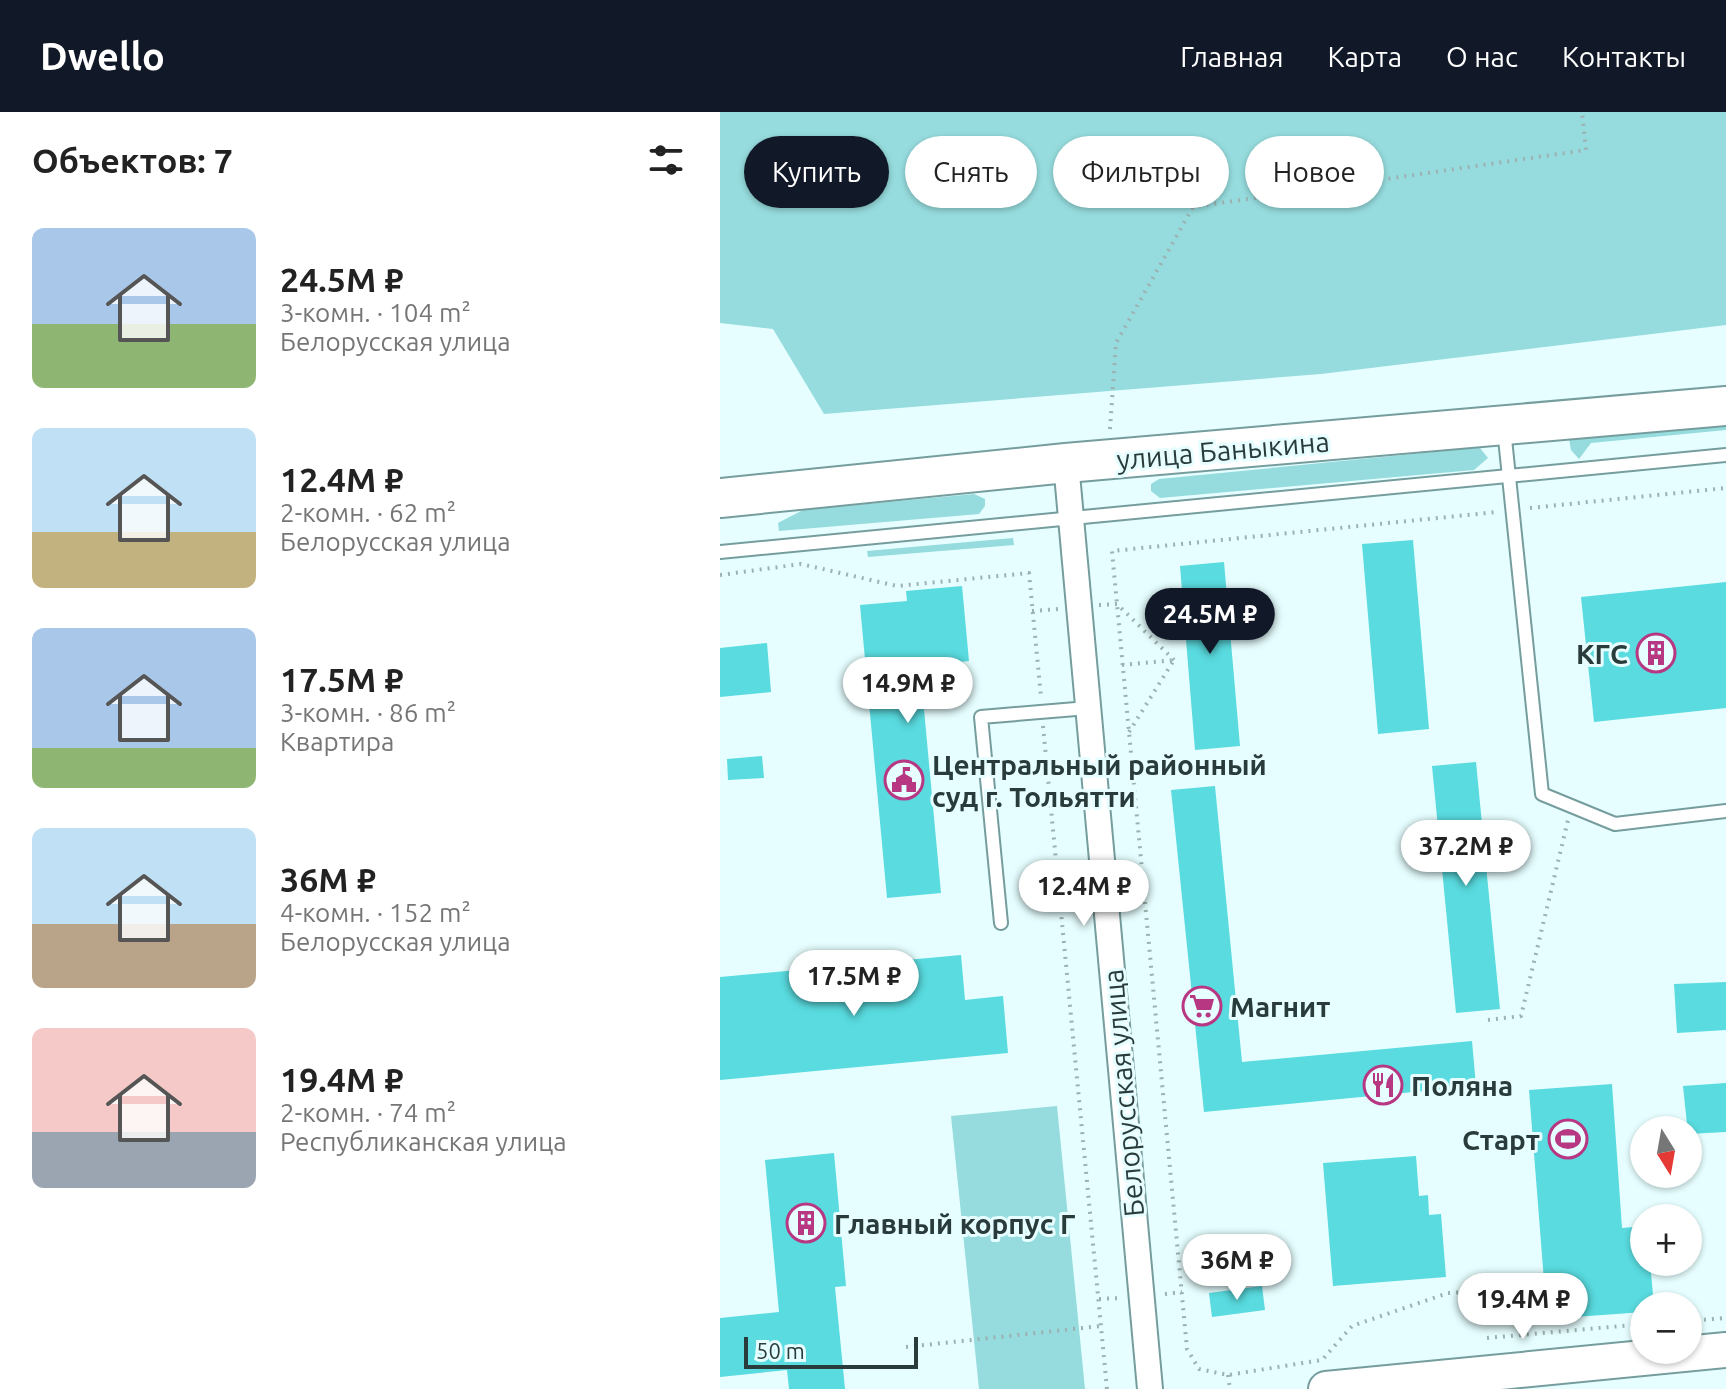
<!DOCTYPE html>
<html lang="ru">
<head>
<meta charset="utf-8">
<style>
	:root { --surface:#fff; --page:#f2f2f2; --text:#222; --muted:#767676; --accent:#111827 }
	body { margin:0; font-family:Ubuntu,sans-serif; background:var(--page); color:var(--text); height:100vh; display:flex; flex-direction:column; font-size:30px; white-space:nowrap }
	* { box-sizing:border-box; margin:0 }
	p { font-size:26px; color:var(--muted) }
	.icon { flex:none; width:44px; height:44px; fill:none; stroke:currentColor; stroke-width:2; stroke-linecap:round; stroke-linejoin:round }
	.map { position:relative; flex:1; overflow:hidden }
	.details { display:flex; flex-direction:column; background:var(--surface); width:720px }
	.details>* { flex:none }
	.hud { position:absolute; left:24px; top:24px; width:760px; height:72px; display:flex; gap:16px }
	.needle { width:52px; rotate:169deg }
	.controls { position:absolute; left:910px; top:1004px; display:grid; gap:16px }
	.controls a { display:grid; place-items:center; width:72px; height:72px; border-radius:50%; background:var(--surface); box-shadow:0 2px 6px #0004; font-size:40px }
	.scale { position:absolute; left:24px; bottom:20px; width:174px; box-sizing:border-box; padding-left:8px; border:4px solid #2a3b3b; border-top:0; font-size:22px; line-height:28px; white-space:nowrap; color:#2a3b3b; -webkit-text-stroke:6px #e6feff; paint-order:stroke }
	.price { position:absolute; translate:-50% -68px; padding:0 18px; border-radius:28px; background:#fff; color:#222; font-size:26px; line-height:52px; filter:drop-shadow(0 2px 4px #0008) }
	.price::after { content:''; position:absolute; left:50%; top:48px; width:24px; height:18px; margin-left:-12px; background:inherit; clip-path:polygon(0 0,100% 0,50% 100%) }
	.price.selected { background:var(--accent); color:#fff }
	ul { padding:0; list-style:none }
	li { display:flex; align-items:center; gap:24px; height:200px; padding:0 32px }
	li span { display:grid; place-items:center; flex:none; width:224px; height:160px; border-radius:12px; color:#555 }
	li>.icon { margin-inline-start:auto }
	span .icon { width:96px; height:96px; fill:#fffc; stroke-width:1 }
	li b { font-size:34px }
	h2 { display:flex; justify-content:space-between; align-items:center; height:96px; padding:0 32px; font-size:34px }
	.chip { padding:0 28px; border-radius:36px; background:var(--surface); box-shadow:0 2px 6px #0004; font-size:28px; line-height:72px }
	.chip.selected { background:var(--accent); color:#fff }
	header { display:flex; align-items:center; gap:48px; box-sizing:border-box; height:112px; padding:0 40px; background:var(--accent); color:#fff }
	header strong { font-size:38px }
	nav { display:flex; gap:44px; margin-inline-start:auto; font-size:28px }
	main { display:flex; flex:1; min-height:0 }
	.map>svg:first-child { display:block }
	.green { fill:#96dcde }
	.building { fill:#59dbdf }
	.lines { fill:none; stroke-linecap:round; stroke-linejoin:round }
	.lane-casing { stroke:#769d9e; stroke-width:16 }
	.street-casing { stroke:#769d9e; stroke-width:28 }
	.secondary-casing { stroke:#769d9e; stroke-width:38 }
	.primary-casing { stroke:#769d9e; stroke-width:42 }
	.path { stroke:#9cb1b1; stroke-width:4; stroke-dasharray:2 6; stroke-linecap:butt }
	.lane { stroke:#fff; stroke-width:12 }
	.street { stroke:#fff; stroke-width:24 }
	.secondary { stroke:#fff; stroke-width:34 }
	.primary { stroke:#fff; stroke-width:38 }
	.labels { text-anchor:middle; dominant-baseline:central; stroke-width:6; stroke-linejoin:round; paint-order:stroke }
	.street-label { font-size:28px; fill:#2a3b3b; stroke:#e6feff }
	.poi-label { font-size:28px; font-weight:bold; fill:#2a3b3b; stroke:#e6feff; text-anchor:start }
</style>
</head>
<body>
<header>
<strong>Dwello</strong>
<nav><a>Главная</a><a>Карта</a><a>О нас</a><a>Контакты</a></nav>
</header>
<main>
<section class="details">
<h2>Объектов: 7<svg class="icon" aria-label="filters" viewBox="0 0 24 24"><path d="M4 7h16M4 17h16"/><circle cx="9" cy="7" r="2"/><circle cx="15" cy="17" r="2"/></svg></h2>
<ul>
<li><span style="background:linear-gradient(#a9c7e8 60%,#8fb573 0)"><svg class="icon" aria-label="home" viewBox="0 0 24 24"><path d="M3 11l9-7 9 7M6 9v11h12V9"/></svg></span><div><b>24.5M ₽</b><p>3-комн. · 104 m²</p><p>Белорусская улица</p></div></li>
<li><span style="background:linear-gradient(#bfe0f5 65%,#c2b280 0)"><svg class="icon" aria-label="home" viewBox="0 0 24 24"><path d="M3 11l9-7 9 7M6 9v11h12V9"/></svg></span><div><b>12.4M ₽</b><p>2-комн. · 62 m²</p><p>Белорусская улица</p></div></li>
<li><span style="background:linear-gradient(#a9c7e8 75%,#8fb573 0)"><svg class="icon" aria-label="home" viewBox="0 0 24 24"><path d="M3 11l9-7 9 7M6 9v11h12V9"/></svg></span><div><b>17.5M ₽</b><p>3-комн. · 86 m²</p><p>Квартира</p></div></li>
<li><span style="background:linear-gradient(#bfe0f5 60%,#b9a48a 0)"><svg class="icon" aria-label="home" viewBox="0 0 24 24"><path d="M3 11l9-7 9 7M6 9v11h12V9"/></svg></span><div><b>36M ₽</b><p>4-комн. · 152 m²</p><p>Белорусская улица</p></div></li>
<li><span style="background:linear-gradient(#f6c9c9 65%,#9aa5b1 0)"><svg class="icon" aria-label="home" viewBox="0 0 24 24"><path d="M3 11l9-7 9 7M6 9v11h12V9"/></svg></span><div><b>19.4M ₽</b><p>2-комн. · 74 m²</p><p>Республиканская улица</p></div></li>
</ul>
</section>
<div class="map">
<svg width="1006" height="1277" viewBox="0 0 1006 1277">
	<rect width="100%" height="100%" fill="#e6feff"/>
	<g class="green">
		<path d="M0 0H1006V213L601 262 104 302 53 217 0 211Z"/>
		<path d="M1006 313V318L871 331 859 347 851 338 849 327Z"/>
		<path d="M754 336H760L768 346 754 358 440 386 431 379V372L439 367Z"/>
		<path d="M254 382 265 387V394L259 402 59 419 58 411 83 398Z"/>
		<path d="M293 426 294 433 148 445 147 439Z"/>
		<path d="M337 994 365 1277H259L231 1004Z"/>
	</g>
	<g class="building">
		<path d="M693 428 709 617 658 622 642 432Z"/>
		<path d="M504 450 520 634 475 638 460 454Z"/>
		<path d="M1006 470V596L874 610 861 485Z"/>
		<path d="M242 474 249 549 200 554 221 781 167 786 140 493 187 489 186 479Z"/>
		<path d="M47 531 51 580 0 585V536Z"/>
		<path d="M42 644 44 666 8 668 7 647Z"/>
		<path d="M756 650 780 897 736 901 712 654Z"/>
		<path d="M495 674 522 950 752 929 756 974 484 1000 451 678Z"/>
		<path d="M241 843 245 888 283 884 288 941 0 968V865Z"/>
		<path d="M1006 870V918L957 921 954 872Z"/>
		<path d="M1006 971V1020L968 1022 963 974Z"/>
		<path d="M892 972 902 1116 924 1114V1150H930L934 1194H924V1200L827 1207 809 978Z"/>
		<path d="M114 1041 126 1174 115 1175 125 1277H69L67 1258 0 1265V1206L59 1200 45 1048Z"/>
		<path d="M696 1044 699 1084 708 1083 709 1103 721 1102 726 1165 613 1174 603 1051Z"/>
		<path d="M542 1174 545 1198 492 1205 489 1181Z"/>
	</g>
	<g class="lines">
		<defs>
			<g id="lane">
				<path d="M784 317 822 682 895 712 1006 699"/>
				<path d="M0 440 1006 343"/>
				<path d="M281 811 261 605 368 596"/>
			</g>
			<path id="street" d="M346 351 430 1277"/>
			<path id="secondary" d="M606 1277 1006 1238"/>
			<path id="primary" d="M0 386 346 351 1006 294"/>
		</defs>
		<use href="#lane" class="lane-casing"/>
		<use href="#street" class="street-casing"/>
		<use href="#secondary" class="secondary-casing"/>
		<use href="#primary" class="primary-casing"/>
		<g class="path">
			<path d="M390 317 396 231 473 95 866 38 862 0"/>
			<path d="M810 396 1006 376"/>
			<path d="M0 463 81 452 177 474 309 461 321 585"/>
			<path d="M379 493 397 492 454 548"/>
			<path d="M312 499 339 497"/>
			<path d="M402 553 454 548"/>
			<path d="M323 614 387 1277"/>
			<path d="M409 620 454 548"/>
			<path d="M768 908 801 904 848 708"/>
			<path d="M762 1179 728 1181 632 1214 602 1248 508 1263 479 1257 467 1237 392 439 777 400"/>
			<path d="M445 1182 462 1180"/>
			<path d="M379 1187 400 1186"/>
			<path d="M968 1209 1006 1206"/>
			<path d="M767 1226 924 1212"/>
			<path d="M186 1235 381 1214"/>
			<path d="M508 1263 510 1277"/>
		</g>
		<use href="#lane" class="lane"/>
		<use href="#street" class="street"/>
		<use href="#secondary" class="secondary"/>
		<use href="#primary" class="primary"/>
	</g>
	<defs>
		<symbol id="building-ring" viewBox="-11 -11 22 22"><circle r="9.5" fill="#e6feff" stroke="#b73783" stroke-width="1.5"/><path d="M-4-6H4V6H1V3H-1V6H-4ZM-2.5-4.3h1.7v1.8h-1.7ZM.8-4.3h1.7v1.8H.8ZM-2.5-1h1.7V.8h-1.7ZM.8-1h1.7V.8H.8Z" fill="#b73783"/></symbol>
		<symbol id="civic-ring" viewBox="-11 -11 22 22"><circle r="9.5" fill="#e6feff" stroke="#b73783" stroke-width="1.5"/><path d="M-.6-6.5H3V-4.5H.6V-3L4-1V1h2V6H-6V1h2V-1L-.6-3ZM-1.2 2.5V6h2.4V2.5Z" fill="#b73783"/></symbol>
		<symbol id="supermarket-ring" viewBox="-11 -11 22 22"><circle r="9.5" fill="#e6feff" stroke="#b73783" stroke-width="1.5"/><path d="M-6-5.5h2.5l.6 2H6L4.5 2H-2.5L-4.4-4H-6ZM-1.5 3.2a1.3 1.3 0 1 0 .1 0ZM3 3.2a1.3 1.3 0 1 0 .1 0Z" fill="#b73783"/></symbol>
		<symbol id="restaurant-ring" viewBox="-11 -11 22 22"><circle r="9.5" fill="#e6feff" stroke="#b73783" stroke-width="1.5"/><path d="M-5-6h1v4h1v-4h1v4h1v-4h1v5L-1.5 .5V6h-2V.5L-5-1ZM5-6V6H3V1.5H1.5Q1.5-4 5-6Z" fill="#b73783"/></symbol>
		<symbol id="stadium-ring" viewBox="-11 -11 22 22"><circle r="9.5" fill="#e6feff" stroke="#b73783" stroke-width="1.5"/><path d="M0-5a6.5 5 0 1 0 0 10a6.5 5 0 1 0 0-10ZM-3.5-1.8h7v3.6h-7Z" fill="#b73783"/></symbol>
	</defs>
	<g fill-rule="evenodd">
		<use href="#building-ring" x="914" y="519" width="44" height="44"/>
		<use href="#civic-ring" x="162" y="646" width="44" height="44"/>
		<use href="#supermarket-ring" x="460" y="872" width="44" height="44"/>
		<use href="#restaurant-ring" x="641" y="951" width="44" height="44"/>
		<use href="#stadium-ring" x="826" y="1005" width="44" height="44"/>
		<use href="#building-ring" x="64" y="1089" width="44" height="44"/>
	</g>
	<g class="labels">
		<g class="street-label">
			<text transform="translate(503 338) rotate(-5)">улица Баныкина</text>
			<text transform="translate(403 981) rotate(-95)">Белорусская улица</text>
		</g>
		<g class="poi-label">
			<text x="908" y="541" text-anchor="end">КГС</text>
			<text x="212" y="652">Центральный районный<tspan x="212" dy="32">суд г. Тольятти</tspan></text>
			<text x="510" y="894">Магнит</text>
			<text x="691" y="973">Поляна</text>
			<text x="820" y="1027" text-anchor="end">Старт</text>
			<text x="114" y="1111">Главный корпус Г</text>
		</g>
	</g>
</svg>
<div class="controls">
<a><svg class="needle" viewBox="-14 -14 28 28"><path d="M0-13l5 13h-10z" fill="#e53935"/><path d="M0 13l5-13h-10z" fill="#767676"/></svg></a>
<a>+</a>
<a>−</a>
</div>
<div class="scale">50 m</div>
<b class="price selected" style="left:490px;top:544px">24.5M ₽</b>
<b class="price" style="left:188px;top:613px">14.9M ₽</b>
<b class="price" style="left:746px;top:776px">37.2M ₽</b>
<b class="price" style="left:364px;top:816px">12.4M ₽</b>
<b class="price" style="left:134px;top:906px">17.5M ₽</b>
<b class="price" style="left:517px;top:1190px">36M ₽</b>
<b class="price" style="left:803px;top:1229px">19.4M ₽</b>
<div class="hud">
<a class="chip selected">Купить</a>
<a class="chip">Снять</a>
<a class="chip">Фильтры</a>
<a class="chip">Новое</a>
</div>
</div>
</main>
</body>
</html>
